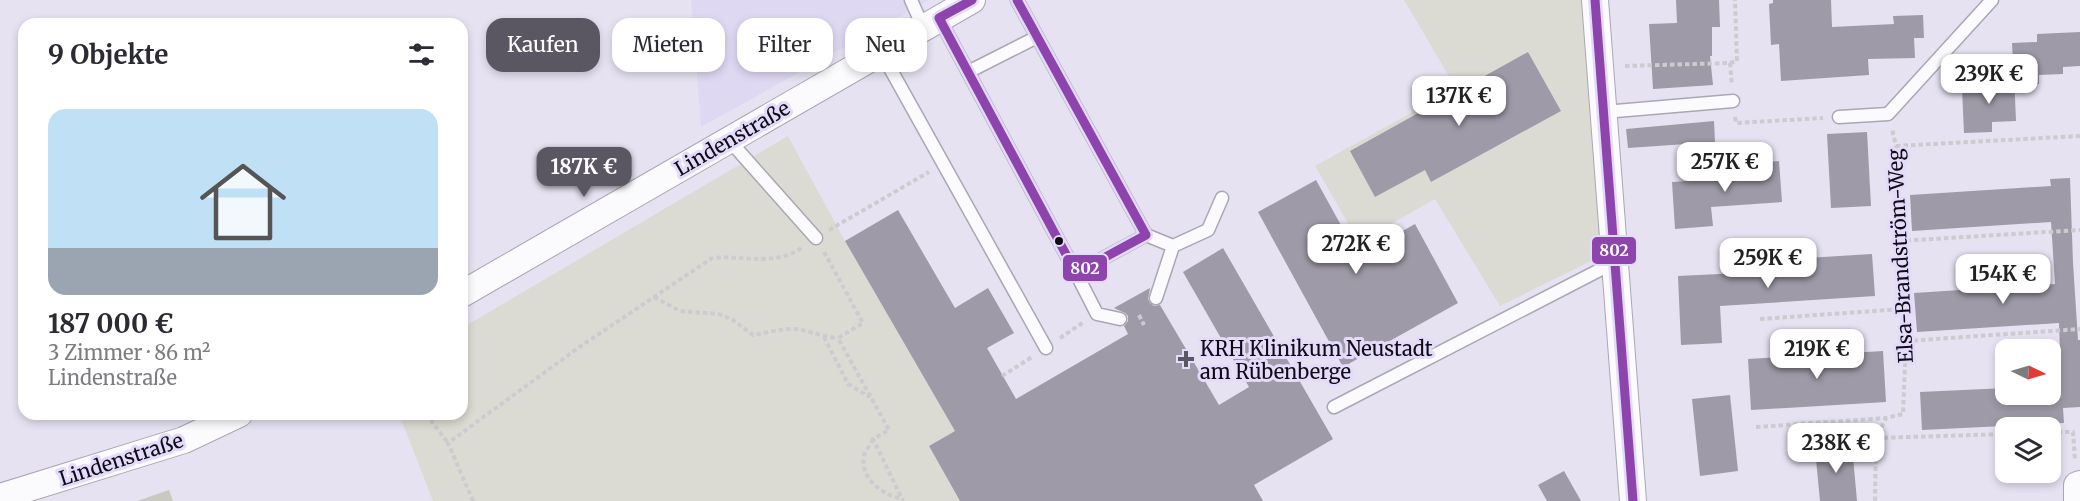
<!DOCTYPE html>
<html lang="de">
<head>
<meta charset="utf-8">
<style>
	:root { --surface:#fff; --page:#f7f7f7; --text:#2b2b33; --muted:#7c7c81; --line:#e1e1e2; --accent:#5a5662 }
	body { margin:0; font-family:Merriweather,serif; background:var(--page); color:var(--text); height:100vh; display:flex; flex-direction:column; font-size:22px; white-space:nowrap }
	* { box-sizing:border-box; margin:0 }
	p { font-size:20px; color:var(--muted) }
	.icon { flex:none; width:33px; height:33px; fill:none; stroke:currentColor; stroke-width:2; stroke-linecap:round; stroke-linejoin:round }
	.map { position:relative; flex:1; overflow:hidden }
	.drawer { position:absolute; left:18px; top:18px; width:450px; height:402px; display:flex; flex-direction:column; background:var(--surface); border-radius:18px; box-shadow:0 3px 9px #0003 }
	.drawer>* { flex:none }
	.banner { position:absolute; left:486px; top:18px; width:570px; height:54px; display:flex; gap:12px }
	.needle { width:39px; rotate:95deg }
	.fabs { position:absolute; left:1995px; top:339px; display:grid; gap:12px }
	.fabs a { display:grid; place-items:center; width:66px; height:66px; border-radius:12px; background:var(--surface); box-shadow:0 3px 9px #0003; font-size:30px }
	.price { position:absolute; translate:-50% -51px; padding:0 14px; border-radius:12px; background:#fff; color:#222; font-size:20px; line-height:39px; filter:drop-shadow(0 2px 3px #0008) }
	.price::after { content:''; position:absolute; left:50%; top:36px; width:18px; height:14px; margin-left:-9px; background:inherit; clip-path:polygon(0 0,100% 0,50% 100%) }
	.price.on { background:var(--accent); color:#fff }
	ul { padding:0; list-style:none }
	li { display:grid; align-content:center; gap:12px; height:318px; padding:0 30px }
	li+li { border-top:2px solid var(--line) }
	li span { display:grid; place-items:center; height:186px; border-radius:18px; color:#555 }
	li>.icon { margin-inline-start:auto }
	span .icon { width:108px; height:108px; fill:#fffc; stroke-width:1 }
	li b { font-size:26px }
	h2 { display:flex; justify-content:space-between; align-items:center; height:72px; padding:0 30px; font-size:26px }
	.chip { padding:0 21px; border-radius:18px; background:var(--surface); box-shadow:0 3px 9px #0003; font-size:21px; line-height:54px }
	.chip.on { background:var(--accent); color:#fff }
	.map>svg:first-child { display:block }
	.built { fill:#dfd8f3 }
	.green { fill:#dcdbd3 }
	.forest { fill:#c9c9bf }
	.building { fill:#9e9aa7 }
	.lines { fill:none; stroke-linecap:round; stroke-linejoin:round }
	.lane-casing { stroke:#aaa7b3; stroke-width:15 }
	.street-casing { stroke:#aaa7b3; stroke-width:28 }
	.path { stroke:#cccbd0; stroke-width:4; stroke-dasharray:4.5 3; stroke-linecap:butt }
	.lane { stroke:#fbfbfd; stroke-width:12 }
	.street { stroke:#fbfbfd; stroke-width:26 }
	.bus-1-casing { stroke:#e3dbf9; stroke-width:14 }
	.bus-1 { stroke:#8e44ad; stroke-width:9 }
	.bus-dot { fill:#0e0b15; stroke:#e3dbf9; stroke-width:2 }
	.poi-dot { fill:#5a5662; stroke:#e3dbf9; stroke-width:2 }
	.labels { text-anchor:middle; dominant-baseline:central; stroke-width:6; stroke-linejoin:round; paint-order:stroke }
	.street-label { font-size:20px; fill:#0e0b15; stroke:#e3dbf9 }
	.poi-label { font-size:20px; fill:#0e0b15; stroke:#e3dbf9; text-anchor:start }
	.line-badge { stroke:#e3dbf9; stroke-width:2 }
	.badge-label { font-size:16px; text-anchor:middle; font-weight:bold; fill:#fff }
</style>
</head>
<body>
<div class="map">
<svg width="2080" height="501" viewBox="0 0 2080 501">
	<rect width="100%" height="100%" fill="#e6e2f2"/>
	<path class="built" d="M691 0H929L701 127Z"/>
	<g class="green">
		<path d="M1404 0H1583L1601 256 1500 306 1435 199 1359 242 1315 166 1456 88Z"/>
		<path d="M788 136 845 241 955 431 929 446 960 501H433L399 414H462V328Z"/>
	</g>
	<path class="forest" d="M169 490 173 501H137Z"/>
	<g class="building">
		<path d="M1676 0H1719L1720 27H1712V56H1710L1713 85 1653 89 1649 24 1677 23Z"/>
		<path d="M1773 0H1831L1832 27 1894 24 1893 16 1923 15 1924 38H1914L1915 58 1868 59 1869 75 1781 81 1779 44 1771 45 1769 4 1773 3Z"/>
		<path d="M2080 32V66L2063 67V74L2039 75V84L2014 85 2012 43 2037 42V34Z"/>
		<path d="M1528 52 1561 111 1431 182 1425 170 1375 197 1350 151Z"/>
		<path d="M2014 75 2016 121 1992 122V132L1964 133 1962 89 1990 87 1989 76Z"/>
		<path d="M1714 121 1715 142 1628 148 1626 129Z"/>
		<path d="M1867 132 1871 206 1831 208 1827 134Z"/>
		<path d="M1779 161 1782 202 1711 207 1713 226 1675 229 1672 182 1732 178 1731 165Z"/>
		<path d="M2070 178 2073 263 2078 340H2080V407L2063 408 2064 423 1922 430 1920 392 2006 388V394H2050V386H2061L2060 352 2059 323 1917 332 1914 293 2055 284 2051 222 1912 231 1910 195 2051 186 2050 179Z"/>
		<path d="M1316 180 1358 256 1415 224 1458 303 1343 367 1258 212Z"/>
		<path d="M898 210 955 308 988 288 1014 333 987 348 1016 399 1128 334 1124 326 1128 321V316L1125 313 1114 308 1150 288 1148 299 1150 303 1154 306 1160 305 1219 405 1249 387 1183 272 1223 248 1333 439 1254 485 1263 501H960L929 446 955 431 845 241Z"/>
		<path d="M1872 254 1875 296 1720 306 1722 343 1681 345 1678 276 1740 273 1739 262Z"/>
		<path d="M1883 351 1886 402 1751 410 1748 359Z"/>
		<path d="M1730 395 1738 471 1700 476 1692 399Z"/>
		<path d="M1852 446 1857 501H1820L1815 449Z"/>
		<path d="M1564 471 1581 501H1547L1538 485Z"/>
	</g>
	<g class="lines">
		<defs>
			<g id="lane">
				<path d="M911 0 923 27"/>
				<path d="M939 18 1076 273 1146 235 1017 0"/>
				<path d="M881 52 1046 348"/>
				<path d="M968 72 1037 37"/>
				<path d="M1604 112 1733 101"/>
				<path d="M1839 117 1888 114 1992 0"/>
				<path d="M729 140 816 238"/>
				<path d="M1146 235 1173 246 1208 230 1222 198"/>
				<path d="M1076 273 1097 314 1120 319"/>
				<path d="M1156 298 1173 246"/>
				<path d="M1334 407 1615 262"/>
			</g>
			<g id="street">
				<path d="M1595 0 1633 501"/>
				<path d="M462 294 972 0"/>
				<path d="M0 497 184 440 239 414"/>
				<path d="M2077 501V485L2080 484"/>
			</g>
		</defs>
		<use href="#lane" class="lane-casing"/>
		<use href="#street" class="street-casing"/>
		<g class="path">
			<path d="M1730 63 1737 61 1735 0"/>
			<path d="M1625 66 1730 63 1732 85"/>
			<path d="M1735 117 1736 123 1823 118"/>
			<path d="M1896 146 2080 136"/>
			<path d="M829 230 929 172"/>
			<path d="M1899 241 2080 230"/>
			<path d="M824 252 863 323 838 338 889 430 873 439 903 501"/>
			<path d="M654 297 680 311 719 314 733 320 753 335C767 333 782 328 796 329 810 331 824 337 838 338"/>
			<path d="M1139 315 1144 325"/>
			<path d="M1760 319 1903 309"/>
			<path d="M824 337 848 384 870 397"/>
			<path d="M1060 338 1084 322"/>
			<path d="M1906 341 2080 329"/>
			<path d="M1002 376 1032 357"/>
			<path d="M426 414 448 443"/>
			<path d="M1756 427 1885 418"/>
			<path d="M2050 432H2073L2075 460"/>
			<path d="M1876 438 2006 434"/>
			<path d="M873 439C871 444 865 451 864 456 860 480 883 494 901 499"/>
			<path d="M473 501 448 443 578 348 712 258C743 255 775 267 803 247"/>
			<path d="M1875 501 1876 438 1886 418 1903 414 1906 341 1903 309 1896 146 1892 129"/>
		</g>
		<use href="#lane" class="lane"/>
		<use href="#street" class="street"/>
		<defs>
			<g id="bus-1">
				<path d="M972 0 939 18 1076 273 1146 235 1017 0"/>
				<path d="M1595 0 1633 501"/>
			</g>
		</defs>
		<use href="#bus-1" class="bus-1-casing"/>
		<use href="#bus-1" class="bus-1"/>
	</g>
	<circle class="bus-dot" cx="1059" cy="241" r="5"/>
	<path class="poi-dot" d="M1183 350h6v6h6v6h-6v6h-6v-6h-6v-6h6z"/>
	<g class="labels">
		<g class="street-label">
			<text transform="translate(732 138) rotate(-30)">Lindenstraße</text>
			<text transform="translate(1900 256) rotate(-93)">Elsa-Brandström-Weg</text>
			<text transform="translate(121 459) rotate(-18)">Lindenstraße</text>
		</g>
		<g class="poi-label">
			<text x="1200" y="348">KRH Klinikum Neustadt<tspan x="1200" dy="23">am Rübenberge</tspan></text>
		</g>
	</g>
	<g class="line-badge">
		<rect x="1591" y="236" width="46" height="29" rx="6" fill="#8e44ad"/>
		<rect x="1062" y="254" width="46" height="28" rx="6" fill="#8e44ad"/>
	</g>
	<g class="badge-label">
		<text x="1614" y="256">802</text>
		<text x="1085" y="274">802</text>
	</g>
</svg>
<div class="fabs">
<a><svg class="needle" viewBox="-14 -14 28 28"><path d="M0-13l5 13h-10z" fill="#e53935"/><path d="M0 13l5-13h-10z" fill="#7c7c81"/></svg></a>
<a><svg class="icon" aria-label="layers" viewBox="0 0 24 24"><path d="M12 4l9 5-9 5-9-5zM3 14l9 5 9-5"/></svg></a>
</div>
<b class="price" style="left:1989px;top:105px">239K €</b>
<b class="price" style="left:1459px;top:127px">137K €</b>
<b class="price" style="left:1725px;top:193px">257K €</b>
<b class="price on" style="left:584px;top:198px">187K €</b>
<b class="price" style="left:1356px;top:275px">272K €</b>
<b class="price" style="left:1768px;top:289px">259K €</b>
<b class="price" style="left:2003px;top:305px">154K €</b>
<b class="price" style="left:1817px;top:380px">219K €</b>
<b class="price" style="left:1836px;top:474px">238K €</b>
<div class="banner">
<a class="chip on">Kaufen</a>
<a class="chip">Mieten</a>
<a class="chip">Filter</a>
<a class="chip">Neu</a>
</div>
<section class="drawer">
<h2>9 Objekte<svg class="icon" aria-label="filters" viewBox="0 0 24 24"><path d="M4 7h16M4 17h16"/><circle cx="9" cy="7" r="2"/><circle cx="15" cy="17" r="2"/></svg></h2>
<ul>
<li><span style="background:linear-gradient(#bfe0f5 75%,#9aa5b1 0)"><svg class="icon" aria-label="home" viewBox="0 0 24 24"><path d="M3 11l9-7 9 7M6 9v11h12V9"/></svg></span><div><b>187 000 €</b><p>3 Zimmer · 86 m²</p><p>Lindenstraße</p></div></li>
</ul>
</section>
</div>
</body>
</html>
